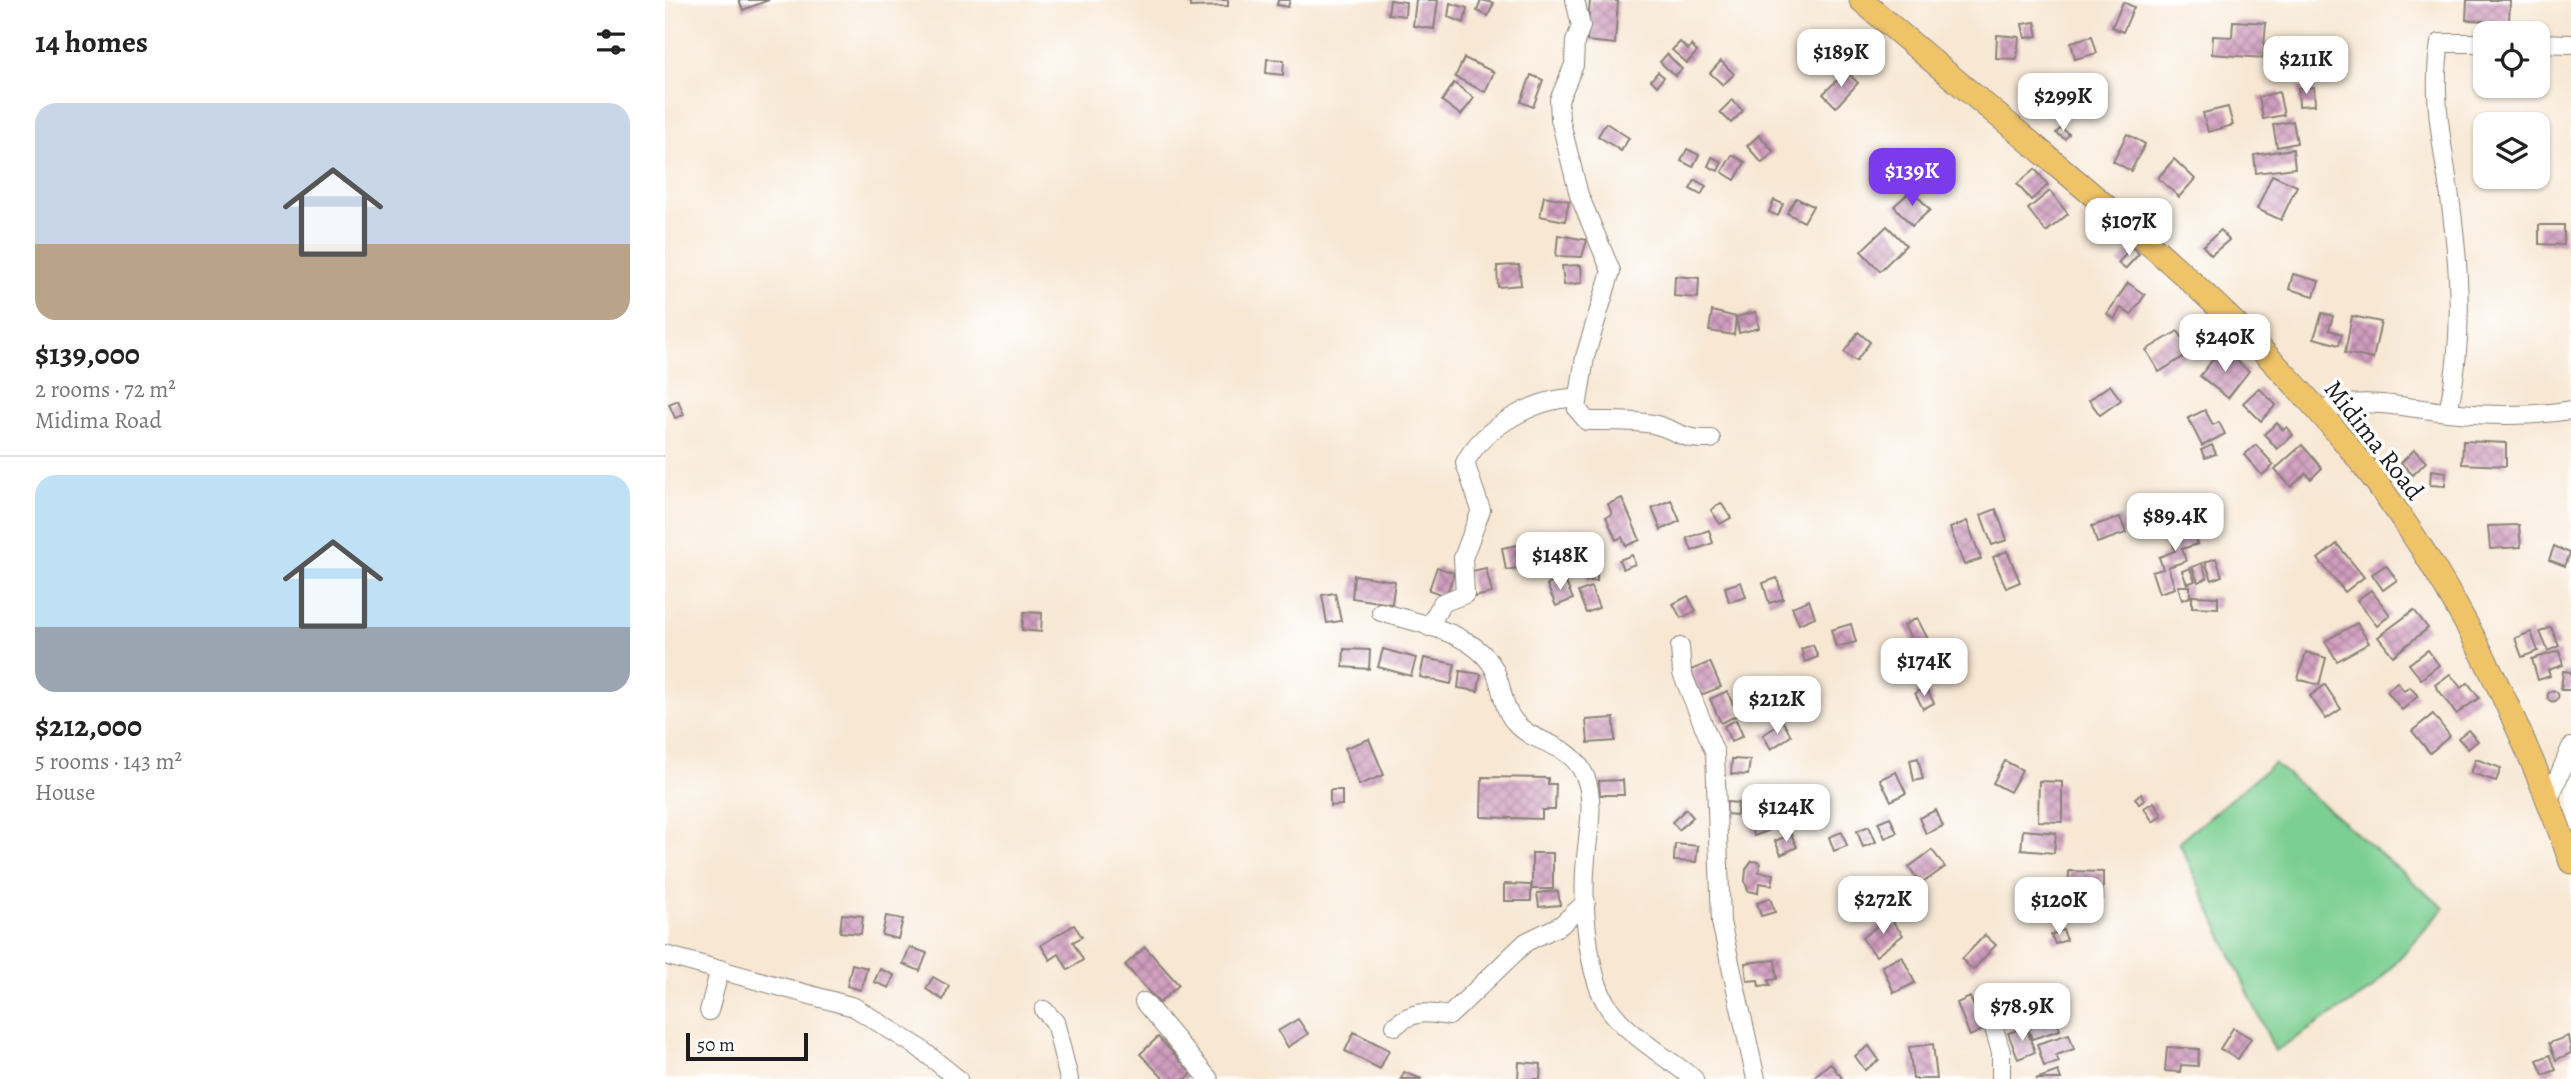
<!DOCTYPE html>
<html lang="en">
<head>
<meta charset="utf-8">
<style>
	:root { --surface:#fff; --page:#f6f6f6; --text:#222; --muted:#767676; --line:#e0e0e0; --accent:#7c3aed }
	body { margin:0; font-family:Alegreya,serif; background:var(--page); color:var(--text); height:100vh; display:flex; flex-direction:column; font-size:26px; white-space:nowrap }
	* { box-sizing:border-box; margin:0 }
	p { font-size:23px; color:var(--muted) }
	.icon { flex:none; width:38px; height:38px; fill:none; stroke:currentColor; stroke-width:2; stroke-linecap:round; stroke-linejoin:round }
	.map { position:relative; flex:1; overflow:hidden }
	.sheet { display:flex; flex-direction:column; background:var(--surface); width:665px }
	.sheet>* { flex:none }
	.tools { position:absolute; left:1808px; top:21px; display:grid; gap:14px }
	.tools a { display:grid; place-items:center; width:77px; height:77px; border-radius:14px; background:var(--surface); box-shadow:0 2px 5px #0004; font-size:35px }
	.scale { position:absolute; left:21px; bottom:18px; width:122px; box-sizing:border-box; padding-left:7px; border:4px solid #1c1c1c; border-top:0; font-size:19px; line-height:24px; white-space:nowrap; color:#1c1c1c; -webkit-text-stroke:5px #fff; paint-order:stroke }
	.price { position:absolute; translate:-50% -60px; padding:0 16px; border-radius:14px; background:#fff; color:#222; font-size:23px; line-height:46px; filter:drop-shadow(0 2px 4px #0008) }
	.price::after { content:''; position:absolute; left:50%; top:42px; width:21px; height:16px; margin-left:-10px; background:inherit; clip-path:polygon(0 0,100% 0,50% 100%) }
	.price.selected { background:var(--accent); color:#fff }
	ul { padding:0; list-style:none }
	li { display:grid; align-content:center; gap:14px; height:371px; padding:0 35px }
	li+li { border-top:2px solid var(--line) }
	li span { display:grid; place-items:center; height:217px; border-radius:21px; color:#555 }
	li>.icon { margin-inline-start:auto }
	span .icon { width:126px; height:126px; fill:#fffc; stroke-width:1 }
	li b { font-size:30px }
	h2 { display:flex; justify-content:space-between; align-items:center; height:84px; padding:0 35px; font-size:30px }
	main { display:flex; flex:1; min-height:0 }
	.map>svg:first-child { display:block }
	.grass { fill:#7bcf92; stroke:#4c7657; stroke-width:2 }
	.building { fill:url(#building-cross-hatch) }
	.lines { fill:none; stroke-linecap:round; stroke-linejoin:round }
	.minor-casing { stroke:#8a8278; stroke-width:20 }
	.major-casing { stroke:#8a8278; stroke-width:25 }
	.minor { stroke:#fff; stroke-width:18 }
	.major { stroke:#efc469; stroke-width:23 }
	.labels { text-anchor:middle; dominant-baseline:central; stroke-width:7; stroke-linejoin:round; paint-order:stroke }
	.street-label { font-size:26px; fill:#1c1c1c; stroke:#fff }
</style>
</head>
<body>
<main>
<section class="sheet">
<h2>14 homes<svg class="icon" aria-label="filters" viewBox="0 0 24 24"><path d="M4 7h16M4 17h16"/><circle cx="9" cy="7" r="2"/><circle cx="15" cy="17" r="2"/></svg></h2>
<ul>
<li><span style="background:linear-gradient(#c9d6e8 65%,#b9a48a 0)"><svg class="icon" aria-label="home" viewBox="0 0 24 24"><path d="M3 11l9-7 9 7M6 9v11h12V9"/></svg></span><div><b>$139,000</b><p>2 rooms · 72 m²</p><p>Midima Road</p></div></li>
<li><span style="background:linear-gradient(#bfe0f5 70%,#9aa5b1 0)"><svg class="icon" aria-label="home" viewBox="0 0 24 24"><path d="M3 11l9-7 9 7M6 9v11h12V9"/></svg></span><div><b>$212,000</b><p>5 rooms · 143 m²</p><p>House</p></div></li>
</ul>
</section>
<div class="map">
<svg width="1906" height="1079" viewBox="0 0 1906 1079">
	<defs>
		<pattern id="building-cross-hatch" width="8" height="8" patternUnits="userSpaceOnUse" patternTransform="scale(1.75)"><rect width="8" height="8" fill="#d09dbe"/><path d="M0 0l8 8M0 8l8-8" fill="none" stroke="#a87f9a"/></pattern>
	</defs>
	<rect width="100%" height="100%" fill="#fff"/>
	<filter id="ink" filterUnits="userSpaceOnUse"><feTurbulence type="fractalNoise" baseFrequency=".0143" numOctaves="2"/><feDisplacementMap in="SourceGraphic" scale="14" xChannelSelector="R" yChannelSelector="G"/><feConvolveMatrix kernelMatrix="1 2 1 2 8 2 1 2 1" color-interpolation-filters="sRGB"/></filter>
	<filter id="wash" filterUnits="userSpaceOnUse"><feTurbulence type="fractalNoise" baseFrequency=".00686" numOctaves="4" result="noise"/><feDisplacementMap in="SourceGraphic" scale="28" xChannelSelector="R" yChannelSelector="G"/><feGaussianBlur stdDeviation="1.57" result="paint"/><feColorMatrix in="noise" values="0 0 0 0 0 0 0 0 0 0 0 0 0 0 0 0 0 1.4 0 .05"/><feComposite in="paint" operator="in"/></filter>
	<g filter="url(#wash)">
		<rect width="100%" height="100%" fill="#f7e7d3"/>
		<path class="grass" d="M1609 763 1779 908 1706 990 1610 1051 1514 842Z"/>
		<g id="blocks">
			<g class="building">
				<path d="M74 0H104L78 10Z"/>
				<path d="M525 0H563V6L525 7Z"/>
				<path d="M613 0H625L623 7 612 5Z"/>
				<path d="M725 0 741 2 740 16 723 14Z"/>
				<path d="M751 0H773L769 29 748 26Z"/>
				<path d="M816 0 829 3 823 16 812 11Z"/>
				<path d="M925 0 953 1 950 44 922 41Z"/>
				<path d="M1802 0H1845L1844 22 1801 20Z"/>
				<path d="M1458 2 1469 7 1458 32 1447 27Z"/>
				<path d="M785 3 802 8 799 23 783 17Z"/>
				<path d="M1568 21 1601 23 1598 58 1547 54 1548 36 1567 37Z"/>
				<path d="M1370 22 1373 36 1360 38 1357 24Z"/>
				<path d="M1332 35 1354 37 1352 59 1331 58Z"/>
				<path d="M1427 36 1432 53 1410 59 1406 42Z"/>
				<path d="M1015 42 1023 50 1026 45 1032 52 1022 63 1007 50Z"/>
				<path d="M1642 47 1662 53 1657 70 1638 65Z"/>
				<path d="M1002 54 1017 69 1010 76 995 62Z"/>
				<path d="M799 58 829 72 820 92 790 77Z"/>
				<path d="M602 59 619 60 618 75 601 73Z"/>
				<path d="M1056 61 1069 74 1058 85 1045 73Z"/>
				<path d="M1181 71 1193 83 1171 107 1158 94Z"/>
				<path d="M993 72 999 77 992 86 986 80Z"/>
				<path d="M866 75 878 80 868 107 856 102Z"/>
				<path d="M789 83 809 98 796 115 777 101Z"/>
				<path d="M1833 86H1868L1869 89 1836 97Z"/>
				<path d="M1649 87 1650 105 1634 106 1633 88Z"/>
				<path d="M1614 92 1619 115 1598 119 1594 97Z"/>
				<path d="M1067 100 1078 111 1066 123 1055 112Z"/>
				<path d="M1563 107 1568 125 1543 132 1538 113Z"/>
				<path d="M1628 121 1632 143 1612 147 1608 125Z"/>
				<path d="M941 123 964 138 956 151 933 136Z"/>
				<path d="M1396 128 1404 134 1400 139 1391 133Z"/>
				<path d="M1462 134 1480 144 1466 171 1448 161Z"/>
				<path d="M1094 135 1109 152 1097 163 1082 146Z"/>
				<path d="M1022 149 1034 155 1028 167 1016 161Z"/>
				<path d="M1628 149 1630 168 1591 173 1589 155Z"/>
				<path d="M1067 155 1080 162 1070 180 1057 172Z"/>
				<path d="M1047 157 1057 162 1053 171 1043 166Z"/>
				<path d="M1509 159 1530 179 1514 197 1493 178Z"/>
				<path d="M1370 169 1383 185 1366 200 1352 184Z"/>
				<path d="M1607 175 1632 186 1616 220 1592 209Z"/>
				<path d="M1030 180 1041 186 1036 195 1025 189Z"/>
				<path d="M1247 190 1265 210 1247 226 1229 206Z"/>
				<path d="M1385 191 1403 214 1381 232 1363 209Z"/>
				<path d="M879 196 904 201 900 221 875 216Z"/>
				<path d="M1131 198 1148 206 1139 222 1122 213Z"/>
				<path d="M1109 200 1118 204 1113 216 1104 212Z"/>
				<path d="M1874 225H1899V245L1874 244Z"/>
				<path d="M1222 226 1241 245 1215 271 1196 251Z"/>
				<path d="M1556 230 1564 240 1546 255 1538 246Z"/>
				<path d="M893 235 922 240 917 257 891 256Z"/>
				<path d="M1467 247 1474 254 1460 269 1453 263Z"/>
				<path d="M854 265 856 285 833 287 832 266Z"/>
				<path d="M916 265 917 283 899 285 897 266Z"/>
				<path d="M1628 274 1654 281 1649 296 1624 289Z"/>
				<path d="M1010 276 1034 278 1033 298 1009 296Z"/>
				<path d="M1463 283 1480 295 1466 315 1456 308 1449 319 1442 314Z"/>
				<path d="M1047 311 1071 317 1091 312 1094 328 1074 333 1071 317 1069 335 1044 331Z"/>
				<path d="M1657 313 1668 316 1664 330 1677 334 1674 345 1649 338Z"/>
				<path d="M1687 316 1716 322 1708 359 1680 353Z"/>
				<path d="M1513 331 1526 352 1494 372 1481 350Z"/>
				<path d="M1193 332 1205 342 1191 361 1179 352Z"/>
				<path d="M1556 349 1584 371 1563 398 1535 376Z"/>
				<path d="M1445 385 1456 400 1435 415 1424 400Z"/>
				<path d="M1594 388 1611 405 1596 421 1578 403Z"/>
				<path d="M13 400 19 415 10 418 4 404Z"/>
				<path d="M1540 410 1548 425 1554 422 1560 434 1537 446 1523 418Z"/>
				<path d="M1612 423 1618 430 1622 427 1628 435 1612 449 1599 434Z"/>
				<path d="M1798 441 1841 443V466L1797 464Z"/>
				<path d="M1547 445 1551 454 1540 458 1536 450Z"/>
				<path d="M1591 445 1609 465 1597 475 1579 455Z"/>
				<path d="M1637 445 1657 468 1646 479 1641 473 1626 487 1610 469Z"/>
				<path d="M1749 450 1761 462 1748 475 1736 463Z"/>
				<path d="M1766 470 1781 472 1780 486 1765 485Z"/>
				<path d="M957 498 975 540 961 546 957 537 951 540 941 517 947 514 943 504Z"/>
				<path d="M1006 500 1015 521 996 530 987 508Z"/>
				<path d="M1056 503 1066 518 1055 524 1046 510Z"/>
				<path d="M1331 509 1342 540 1327 545 1316 515Z"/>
				<path d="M1455 517 1461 533 1432 543 1427 526Z"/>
				<path d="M1523 517 1532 544 1517 549 1521 561 1503 567 1510 588 1494 593 1487 572 1498 569 1494 557 1510 551 1502 524Z"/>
				<path d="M1302 521 1316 559 1299 565 1285 528Z"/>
				<path d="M1854 525 1856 547 1825 549 1823 526Z"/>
				<path d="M1044 530 1048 543 1027 551 1022 538Z"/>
				<path d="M878 540 882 562 841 570 837 548Z"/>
				<path d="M1672 544 1699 577 1680 592 1653 559Z"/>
				<path d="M1889 546 1905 553 1900 566 1884 560Z"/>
				<path d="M922 547 926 561 906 568 902 554Z"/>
				<path d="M1342 551 1355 582 1341 588 1328 557Z"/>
				<path d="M967 555 970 564 958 569 954 560Z"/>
				<path d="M1551 558 1557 576 1547 580 1540 562Z"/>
				<path d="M1537 563 1542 578 1533 582 1527 567Z"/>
				<rect x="921" y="565" width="11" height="16"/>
				<path d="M1721 565 1732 580 1718 590 1707 574Z"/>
				<path d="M772 567 789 573 781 596 764 590Z"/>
				<path d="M821 568 827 593 809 597 803 572Z"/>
				<path d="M1525 568 1530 581 1522 584 1517 571Z"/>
				<path d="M689 575 730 581 727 604 687 598Z"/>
				<path d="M899 578 908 599 891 606 882 585Z"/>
				<path d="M1112 578 1118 599 1104 603 1098 583Z"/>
				<path d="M1076 582 1081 597 1064 602 1060 587Z"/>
				<path d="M1513 586H1525V597L1517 600Z"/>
				<path d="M926 587 934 608 921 613 913 592Z"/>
				<path d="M1706 590 1725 615 1712 626 1692 600Z"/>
				<path d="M670 593 676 621 662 623 657 595Z"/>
				<path d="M1023 596 1031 611 1016 618 1008 604Z"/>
				<path d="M1527 596 1553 597V608L1527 607Z"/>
				<path d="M1144 600 1150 617 1134 624 1127 607Z"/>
				<path d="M1749 610 1763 628 1728 656 1713 637Z"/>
				<path d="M359 612 377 613 376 632 357 630Z"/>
				<path d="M1252 618 1264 641 1251 648 1239 625Z"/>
				<path d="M1692 623 1704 643 1672 661 1660 641Z"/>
				<path d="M1186 624 1191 642 1171 647 1166 630Z"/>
				<path d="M1886 627 1894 646 1883 651 1875 632Z"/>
				<path d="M1866 632 1873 651 1857 657 1850 638Z"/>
				<path d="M1148 645 1153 657 1140 662 1136 649Z"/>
				<path d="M679 649 705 650 704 669 678 667Z"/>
				<path d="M718 649 751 658 746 676 713 667Z"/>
				<path d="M1763 650 1774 665 1756 679 1744 664Z"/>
				<path d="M1894 651 1898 665 1883 670 1885 676 1873 680 1867 659Z"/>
				<path d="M1641 652 1661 658 1654 685 1633 679Z"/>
				<path d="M759 658 790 664 786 684 755 677Z"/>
				<path d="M1045 662 1056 687 1036 695 1026 670Z"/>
				<path d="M795 671 816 674 813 691 793 688Z"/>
				<path d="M1898 671 1906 672V690H1896Z"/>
				<path d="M1785 674 1796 688 1803 683 1814 698 1791 714 1770 685Z"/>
				<path d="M1732 682 1739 691 1745 687 1753 696 1737 710 1722 691Z"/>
				<path d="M1660 685 1676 709 1661 719 1645 696Z"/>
				<path d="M1261 688 1269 703 1258 709 1250 693Z"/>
				<circle cx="1888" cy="696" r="5.5"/>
				<path d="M1062 691 1073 715 1056 723 1045 699Z"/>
				<path d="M1768 714 1785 736 1765 753 1747 731Z"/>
				<path d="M949 718 950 741 923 743 921 720Z"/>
				<path d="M1071 720 1078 736 1066 742 1059 726Z"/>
				<path d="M1118 722 1126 736 1106 749 1098 735Z"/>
				<path d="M1803 730 1813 741 1803 749 1793 738Z"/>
				<path d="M704 739 719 775 694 785 680 748Z"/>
				<path d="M1253 758 1258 779 1249 781 1245 760Z"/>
				<path d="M1067 759 1085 760 1083 775 1066 774Z"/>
				<path d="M1811 759 1836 768 1831 781 1806 773Z"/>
				<path d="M1340 761 1357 770 1345 792 1328 783Z"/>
				<path d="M1231 772 1241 793 1226 801 1215 779Z"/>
				<path d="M817 777 883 778V784H891L890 810H877V819L816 817Z"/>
				<path d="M958 780 959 795H935L934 781Z"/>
				<path d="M1374 781 1397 782V822L1373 821Z"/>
				<path d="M665 790H677V805L665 806Z"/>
				<path d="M1476 794 1480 800 1474 804 1470 798Z"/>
				<path d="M1062 802 1073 803 1072 815 1061 814Z"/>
				<path d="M1489 802 1497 815 1488 822 1479 808Z"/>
				<path d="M1093 807 1103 831 1089 836 1080 813Z"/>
				<path d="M1021 809 1028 817 1014 830 1007 822Z"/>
				<path d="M1271 810 1278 826 1261 834 1254 818Z"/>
				<path d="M1225 817 1232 833 1220 838 1213 822Z"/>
				<path d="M1204 826 1211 842 1198 847 1192 831Z"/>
				<path d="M1358 830 1391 833 1389 853 1356 850Z"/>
				<path d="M1177 832 1182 846 1169 851 1164 837Z"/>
				<path d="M1126 834 1132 847 1116 855 1110 841Z"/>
				<path d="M1010 844 1033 846 1031 862 1009 861Z"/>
				<path d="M1267 850 1280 867 1256 884 1244 867Z"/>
				<rect x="867" y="853" width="21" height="36"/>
				<path d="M1087 861 1095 862 1094 872 1109 874 1107 885 1094 883 1093 893 1083 891 1080 881 1081 869Z"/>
				<path d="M1404 871 1438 872V899L1403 898Z"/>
				<path d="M839 884 866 885V901H839Z"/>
				<path d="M893 891 895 905 874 907 872 893Z"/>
				<path d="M1233 893 1238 905 1219 913 1214 901Z"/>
				<path d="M1105 898 1110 912 1096 916 1092 903Z"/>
				<path d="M177 914 198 916 196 934 175 932Z"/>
				<path d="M221 916 238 919 233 939 217 935Z"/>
				<path d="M1224 917 1238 935 1211 956 1197 938Z"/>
				<path d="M409 925 417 937 408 942 418 960 403 970 394 954 385 960 376 945Z"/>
				<path d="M1398 930 1402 940 1390 944 1386 935Z"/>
				<path d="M1320 935 1331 945 1308 970 1297 959Z"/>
				<path d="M245 947 262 953 255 971 238 964Z"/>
				<path d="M480 947 514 985 494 1003 460 965Z"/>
				<path d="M1237 956 1250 983 1229 993 1217 966Z"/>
				<path d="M1110 960 1112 979 1104 980 1105 985 1094 986 1093 980 1082 981 1080 963Z"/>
				<path d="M187 964 202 968 196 990 182 986Z"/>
				<path d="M215 969 229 975 224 988 209 982Z"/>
				<path d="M268 977 284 986 278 1000 261 989Z"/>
				<path d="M1305 997 1318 1030 1305 1036 1292 1003Z"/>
				<path d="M1391 1018 1395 1030 1367 1039 1363 1028Z"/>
				<path d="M633 1019 643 1034 623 1047 613 1031Z"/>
				<path d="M1361 1027 1370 1052 1353 1059 1343 1033Z"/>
				<path d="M1568 1028 1586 1038 1573 1059 1555 1049Z"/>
				<path d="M689 1032 724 1050 715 1069 680 1051Z"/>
				<path d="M1404 1034 1409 1049 1391 1055 1394 1062 1379 1066 1372 1044Z"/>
				<path d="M1903 1036 1906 1053 1891 1060 1884 1043Z"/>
				<path d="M493 1037 527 1073 521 1079H499L475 1054Z"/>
				<path d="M1268 1044 1272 1079H1248L1244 1047Z"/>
				<path d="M1204 1046 1214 1060 1200 1070 1190 1056Z"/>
				<path d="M1502 1047 1534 1049 1533 1066 1516 1065 1515 1072 1500 1071Z"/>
				<path d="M1885 1055 1891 1070 1878 1075 1872 1060Z"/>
				<path d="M854 1062 876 1064 875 1079H853Z"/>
				<path d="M1165 1063 1178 1079H1150L1149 1077Z"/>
				<path d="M1393 1071 1396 1079H1371Z"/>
				<path d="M739 1072 757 1079H736Z"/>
			</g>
		</g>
	</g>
	<g filter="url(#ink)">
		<use href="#blocks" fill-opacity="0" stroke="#8a8278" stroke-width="2"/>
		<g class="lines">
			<defs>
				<g id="minor">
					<path d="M910 0 916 26 910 42 909 65 894 100 895 119 914 195 946 271 920 357 912 409 922 421C944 421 966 420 988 424 1013 430 1015 440 1046 439"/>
					<path d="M1872 43 1906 44"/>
					<path d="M1653 411C1695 395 1739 408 1782 412 1824 416 1865 417 1906 410"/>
					<path d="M1783 412C1799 342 1795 269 1785 198 1778 145 1766 97 1775 43H1820"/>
					<path d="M716 612C752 623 808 632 828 667 838 684 836 706 849 721 869 746 903 740 919 774 931 798 923 833 921 858 917 897 921 975 944 1008 962 1034 1004 1059 1029 1079"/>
					<path d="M764 627 777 603 800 594 798 558 816 510 800 463C818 427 873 397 912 398"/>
					<path d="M1015 647 1017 673 1050 753 1056 922 1091 1079"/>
					<path d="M1883 802 1906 747"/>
					<path d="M0 955 189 1007 253 1047 293 1079"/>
					<path d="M1320 998 1336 1052V1079"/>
					<path d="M479 1002 544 1079"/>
					<path d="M379 1010 390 1022 404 1079"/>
					<path d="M44 1011 55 969"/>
					<path d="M730 1026C748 1010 762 1012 784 1016L861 942 896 925 921 902"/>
				</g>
				<path id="major" d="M1196 0C1360 143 1540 273 1680 442 1781 565 1853 712 1906 862"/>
			</defs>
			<use href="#minor" class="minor-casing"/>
			<use href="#major" class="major-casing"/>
			<use href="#minor" class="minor"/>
			<use href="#major" class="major"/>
		</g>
	</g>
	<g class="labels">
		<g class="street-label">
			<text transform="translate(1709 440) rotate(52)">Midima Road</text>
		</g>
	</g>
</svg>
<div class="tools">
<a><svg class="icon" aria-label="locate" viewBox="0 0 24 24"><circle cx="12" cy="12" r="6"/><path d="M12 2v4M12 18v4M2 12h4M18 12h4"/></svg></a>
<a><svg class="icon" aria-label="layers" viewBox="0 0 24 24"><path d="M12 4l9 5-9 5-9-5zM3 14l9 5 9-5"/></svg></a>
</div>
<div class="scale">50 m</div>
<b class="price" style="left:1176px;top:89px">$189K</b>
<b class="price" style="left:1641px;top:96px">$211K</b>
<b class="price" style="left:1398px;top:133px">$299K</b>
<b class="price selected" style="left:1247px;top:208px">$139K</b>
<b class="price" style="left:1464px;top:258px">$107K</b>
<b class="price" style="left:1560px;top:374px">$240K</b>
<b class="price" style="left:1510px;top:553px">$89.4K</b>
<b class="price" style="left:895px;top:592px">$148K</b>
<b class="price" style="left:1259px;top:698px">$174K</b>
<b class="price" style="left:1112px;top:736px">$212K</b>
<b class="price" style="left:1121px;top:844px">$124K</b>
<b class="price" style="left:1218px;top:936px">$272K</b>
<b class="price" style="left:1394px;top:937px">$120K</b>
<b class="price" style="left:1357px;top:1043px">$78.9K</b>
</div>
</main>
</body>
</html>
